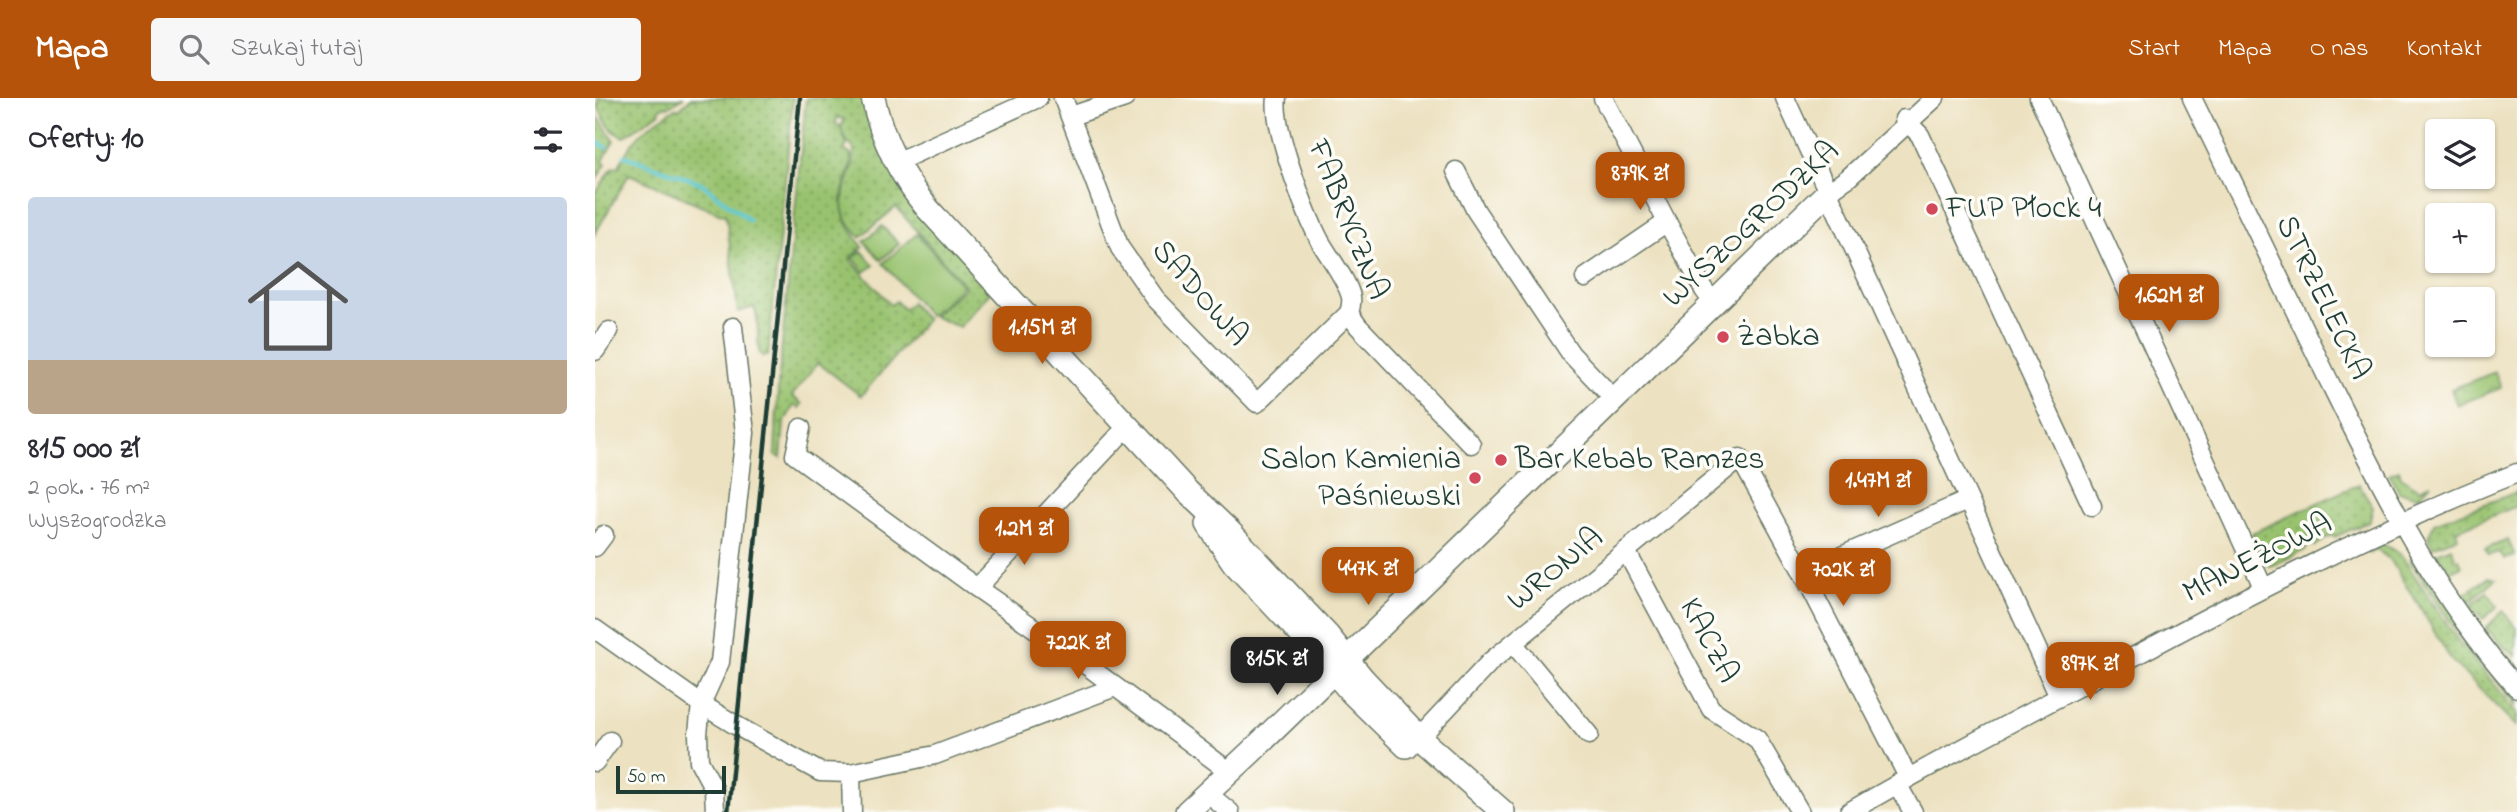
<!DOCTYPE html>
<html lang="pl">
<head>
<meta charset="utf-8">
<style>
	:root { --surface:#fff; --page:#f7f7f7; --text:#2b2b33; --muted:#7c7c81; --accent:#b45309 }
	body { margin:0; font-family:"Indie Flower",sans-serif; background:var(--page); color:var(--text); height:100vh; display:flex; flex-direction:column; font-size:26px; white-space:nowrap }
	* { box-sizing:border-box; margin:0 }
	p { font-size:23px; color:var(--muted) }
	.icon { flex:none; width:38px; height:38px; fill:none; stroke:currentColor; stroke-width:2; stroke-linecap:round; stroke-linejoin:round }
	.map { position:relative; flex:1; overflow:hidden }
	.side { display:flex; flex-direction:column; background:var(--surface); width:595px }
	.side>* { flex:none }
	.fabs { position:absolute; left:1830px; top:21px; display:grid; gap:14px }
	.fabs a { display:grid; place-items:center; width:70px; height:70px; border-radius:7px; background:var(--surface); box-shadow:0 2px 5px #0004; font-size:35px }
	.scale { position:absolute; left:21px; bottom:18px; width:110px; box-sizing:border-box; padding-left:7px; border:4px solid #1f3d34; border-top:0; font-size:19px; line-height:24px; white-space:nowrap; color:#1f3d34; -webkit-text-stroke:5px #fdfcf7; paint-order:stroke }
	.price { position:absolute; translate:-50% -60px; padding:0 16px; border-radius:14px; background:var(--accent); color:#fff; font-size:23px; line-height:46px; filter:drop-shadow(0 2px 4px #0008) }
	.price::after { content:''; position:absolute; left:50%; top:42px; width:21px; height:16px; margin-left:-10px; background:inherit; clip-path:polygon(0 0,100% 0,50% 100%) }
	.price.current { background:#222; color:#fff }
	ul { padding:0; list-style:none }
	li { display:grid; align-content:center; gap:14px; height:371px; padding:0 28px }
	li span { display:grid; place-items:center; height:217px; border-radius:7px; color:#555 }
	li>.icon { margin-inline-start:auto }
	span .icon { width:126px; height:126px; fill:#fffc; stroke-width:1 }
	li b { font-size:30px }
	h2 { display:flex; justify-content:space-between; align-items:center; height:84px; padding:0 28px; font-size:30px }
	header { display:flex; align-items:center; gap:42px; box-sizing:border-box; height:98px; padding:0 35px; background:var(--accent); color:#fff }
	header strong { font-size:33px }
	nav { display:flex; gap:38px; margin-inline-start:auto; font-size:24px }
	.search { width:490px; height:63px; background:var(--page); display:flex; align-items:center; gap:18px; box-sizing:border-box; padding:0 24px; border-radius:7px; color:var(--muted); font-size:26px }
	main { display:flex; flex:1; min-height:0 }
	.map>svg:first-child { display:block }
	.grass { fill:url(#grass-dots); stroke:#5c8051; stroke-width:2 }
	.park { fill:url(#park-crowns); stroke:#5c8051; stroke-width:2 }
	.pitch { fill:#98c26e; stroke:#5c8051; stroke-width:2 }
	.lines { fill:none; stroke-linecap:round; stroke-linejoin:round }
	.stream { stroke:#5bc8d0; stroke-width:4.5 }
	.minor-casing { stroke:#677665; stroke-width:21 }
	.tertiary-casing { stroke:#677665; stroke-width:26 }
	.minor { stroke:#fff; stroke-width:18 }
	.tertiary { stroke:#fff; stroke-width:23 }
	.rail { stroke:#1f3d34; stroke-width:4.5 }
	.poi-dot { fill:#d1495b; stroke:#fdfcf7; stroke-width:2.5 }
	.labels { text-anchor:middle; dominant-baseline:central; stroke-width:7; stroke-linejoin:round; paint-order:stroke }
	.poi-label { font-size:32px; fill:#1f3d34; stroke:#fdfcf7; text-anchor:start }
	.street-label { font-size:32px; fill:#1f3d34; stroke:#fdfcf7 }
</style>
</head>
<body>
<header>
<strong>Mapa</strong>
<div class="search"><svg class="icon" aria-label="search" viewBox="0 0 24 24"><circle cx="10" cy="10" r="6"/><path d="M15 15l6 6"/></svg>Szukaj tutaj</div>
<nav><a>Start</a><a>Mapa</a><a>O nas</a><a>Kontakt</a></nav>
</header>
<main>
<section class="side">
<h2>Oferty: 10<svg class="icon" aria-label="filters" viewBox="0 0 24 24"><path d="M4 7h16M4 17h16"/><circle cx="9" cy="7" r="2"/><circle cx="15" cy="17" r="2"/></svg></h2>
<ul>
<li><span style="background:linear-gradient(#c9d6e8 75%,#b9a48a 0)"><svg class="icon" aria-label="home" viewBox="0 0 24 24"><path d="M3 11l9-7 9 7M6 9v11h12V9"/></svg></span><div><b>815 000 zł</b><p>2 pok. · 76 m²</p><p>Wyszogrodzka</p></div></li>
</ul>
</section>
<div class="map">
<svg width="1922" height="714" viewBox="0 0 1922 714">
	<defs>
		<pattern id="grass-dots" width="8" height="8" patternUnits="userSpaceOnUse" patternTransform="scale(1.75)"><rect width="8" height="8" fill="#98c26e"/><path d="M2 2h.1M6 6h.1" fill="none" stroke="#7b9f5b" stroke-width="1.8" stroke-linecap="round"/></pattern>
		<pattern id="park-crowns" width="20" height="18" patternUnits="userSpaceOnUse" patternTransform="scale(1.75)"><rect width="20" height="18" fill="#98c26e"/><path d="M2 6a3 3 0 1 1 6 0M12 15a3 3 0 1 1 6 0" fill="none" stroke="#7b9f5b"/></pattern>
	</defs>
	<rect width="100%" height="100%" fill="#fdfcf7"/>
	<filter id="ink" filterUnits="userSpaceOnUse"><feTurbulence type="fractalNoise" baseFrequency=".0143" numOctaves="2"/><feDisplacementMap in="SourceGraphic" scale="14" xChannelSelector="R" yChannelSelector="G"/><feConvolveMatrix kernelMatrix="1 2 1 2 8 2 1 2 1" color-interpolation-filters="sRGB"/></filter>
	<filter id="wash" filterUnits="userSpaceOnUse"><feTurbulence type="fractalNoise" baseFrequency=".00686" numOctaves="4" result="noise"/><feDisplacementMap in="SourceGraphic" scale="28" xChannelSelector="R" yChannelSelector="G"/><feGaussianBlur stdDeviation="1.57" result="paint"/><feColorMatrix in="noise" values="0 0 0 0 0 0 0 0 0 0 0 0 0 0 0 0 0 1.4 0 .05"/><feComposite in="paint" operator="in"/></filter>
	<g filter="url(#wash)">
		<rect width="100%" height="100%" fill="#ece1c0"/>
		<g class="grass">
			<path d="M2 0H87L73 9 70 8 64 11 65 14 29 39C14 34 9 20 2 7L5 5Z"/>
			<path d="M96 0H198L173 258H167L164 254 162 219 159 209 143 214 131 118 34 76 0 136V96L18 69 23 70C39 36 52 29 81 10L84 11Z"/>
			<path d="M211 0H270L396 193 364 229 337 218 371 189 301 109 265 139 252 123 248 108 249 94 258 68 259 51 249 40 246 28 250 22 243 19 240 25 245 28 252 47 249 53 256 56C257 67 255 74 251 83 240 111 252 129 268 149L255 161 296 207 301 203 309 211 316 205 331 222 266 298 223 265 197 298 207 306 204 310 199 307 189 325 186 360 180 357 183 288Z"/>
			<path d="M0 15 19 42 8 63 11 66 0 83Z"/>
			<path d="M1804 372 1806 379 1825 391 1836 385 1824 399 1804 394 1794 376Z"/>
			<path d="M1764 386 1778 409 1775 423 1739 439 1737 437 1728 441V443L1719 448 1717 446 1710 449 1711 452 1676 468 1672 467 1657 435Z"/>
			<path d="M1922 394V408L1861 432 1863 439 1838 449 1833 440 1839 425Z"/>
			<path d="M1913 442 1920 458 1910 461 1904 454 1894 457 1890 451Z"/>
			<path d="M1788 446 1805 456 1864 544 1922 614V629L1856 562 1816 494C1800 478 1805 464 1781 452L1774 456 1772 453Z"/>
			<path d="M1856 449 1861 462 1864 461 1867 468 1854 474 1842 455Z"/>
			<path d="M1818 460 1903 579 1922 601V607L1868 543 1816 464 1815 461Z"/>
			<path d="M1894 479 1901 481 1874 504 1868 497Z"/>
			<path d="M1892 494 1903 508 1888 521 1877 510V506Z"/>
			<path d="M1867 503 1897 543 1922 567V579L1868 511Z"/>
			<path d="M1908 513 1922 530 1921 558 1908 548 1891 530Z"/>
		</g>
		<g class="park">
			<path d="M287 128 304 146 286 162 269 143Z"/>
			<path d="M267 153 279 167 270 174 258 160Z"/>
			<path d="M1900 274 1906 290 1862 307 1856 291Z"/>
		</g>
		<path class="pitch" d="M322 136 368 188 334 218 288 165Z"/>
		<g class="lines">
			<g class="stream">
				<path d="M0 43 11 49"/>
				<path d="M30 58 106 85 154 122"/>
			</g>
		</g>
	</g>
	<g filter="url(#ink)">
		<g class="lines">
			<defs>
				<g id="minor">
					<path d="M468 0 525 150 560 200 662 305 754 215"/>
					<path d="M682 0C677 28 711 116 725 143 734 159 752 182 756 199 757 205 756 209 754 215L763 228 876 346"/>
					<path d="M1008 0 1072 124 1109 192 1118 204"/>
					<path d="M1190 0 1464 599"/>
					<path d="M1444 0 1668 489"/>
					<path d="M1597 0C1643 94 1688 188 1734 283 1788 392 1840 498 1922 590"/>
					<path d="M476 18 530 0"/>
					<path d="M1309 21 1325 37 1497 408"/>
					<path d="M301 64 443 0"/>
					<path d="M861 73 881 113 976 256 1019 301"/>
					<path d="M1233 94 1253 80 1340 0"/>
					<path d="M990 180 1072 124"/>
					<path d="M0 253 14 233"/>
					<path d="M533 328 382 490 479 558 635 674"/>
					<path d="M206 330 200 357 382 490"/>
					<path d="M0 449 9 437"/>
					<path d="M1031 453 1116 611 1162 641 1205 714"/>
					<path d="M1208 475 1373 402"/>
					<path d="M0 531 106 606 142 628 225 674 256 675 340 657 520 589"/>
					<path d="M918 545 994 637"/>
					<path d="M824 640 896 563 1145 360 1208 475 1313 679"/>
					<path d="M0 664 15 643"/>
					<path d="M256 675 257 714"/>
					<path d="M1302 686 1318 714"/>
					<path d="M612 695 635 714"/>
					<path d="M120 714 119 691 104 663 103 636 106 606 125 564 150 335 138 229"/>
					<path d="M1254 714C1332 668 1412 627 1492 584 1633 507 1772 434 1922 375"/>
				</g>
				<g id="tertiary">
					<path d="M278 0C287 41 306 79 333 111L593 394 633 432 733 538 768 581 824 640 908 714"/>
					<path d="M613 426 639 465 719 550 756 594 811 648"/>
					<path d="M592 714 656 654 1233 94"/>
				</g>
			</defs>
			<use href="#minor" class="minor-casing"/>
			<use href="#tertiary" class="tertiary-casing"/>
			<use href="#minor" class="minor"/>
			<use href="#tertiary" class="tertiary"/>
			<path class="rail" d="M133 714 205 0"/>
		</g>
	</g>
	<g class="poi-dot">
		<circle cx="1337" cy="111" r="7"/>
		<circle cx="1128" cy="239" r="7"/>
		<circle cx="906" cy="362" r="7"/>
		<circle cx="880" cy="380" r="7"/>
	</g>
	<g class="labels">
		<g class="poi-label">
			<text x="1351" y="111">FUP Płock 4</text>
			<text x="1142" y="239">Żabka</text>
			<text x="866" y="362" text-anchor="end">Salon Kamienia<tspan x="866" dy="37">Paśniewski</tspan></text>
			<text x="920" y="362">Bar Kebab Ramzes</text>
		</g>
		<g class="street-label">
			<text transform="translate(752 122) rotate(68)">FABRYCZNA</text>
			<text transform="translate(1157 127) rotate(-43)">WYSZOGRODZKA</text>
			<text transform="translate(604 196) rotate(49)">SADOWA</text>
			<text transform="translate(1727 200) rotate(64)">STRZELECKA</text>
			<text transform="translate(1663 461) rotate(-27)">MANEŻOWA</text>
			<text transform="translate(961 472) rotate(-39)">WRONIA</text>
			<text transform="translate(1113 543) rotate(62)">KACZA</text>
		</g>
	</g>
</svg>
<div class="fabs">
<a><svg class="icon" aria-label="layers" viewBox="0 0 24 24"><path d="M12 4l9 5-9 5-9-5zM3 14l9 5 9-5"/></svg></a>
<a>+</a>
<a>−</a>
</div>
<div class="scale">50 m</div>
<b class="price" style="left:1045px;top:114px">879K zł</b>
<b class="price" style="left:1574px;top:236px">1.62M zł</b>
<b class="price" style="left:447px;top:268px">1.15M zł</b>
<b class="price" style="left:1283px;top:421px">1.47M zł</b>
<b class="price" style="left:429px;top:469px">1.2M zł</b>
<b class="price" style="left:773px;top:509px">447K zł</b>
<b class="price" style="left:1248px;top:510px">702K zł</b>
<b class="price" style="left:483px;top:583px">722K zł</b>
<b class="price current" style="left:682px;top:599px">815K zł</b>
<b class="price" style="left:1495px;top:604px">897K zł</b>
</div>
</main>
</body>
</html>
